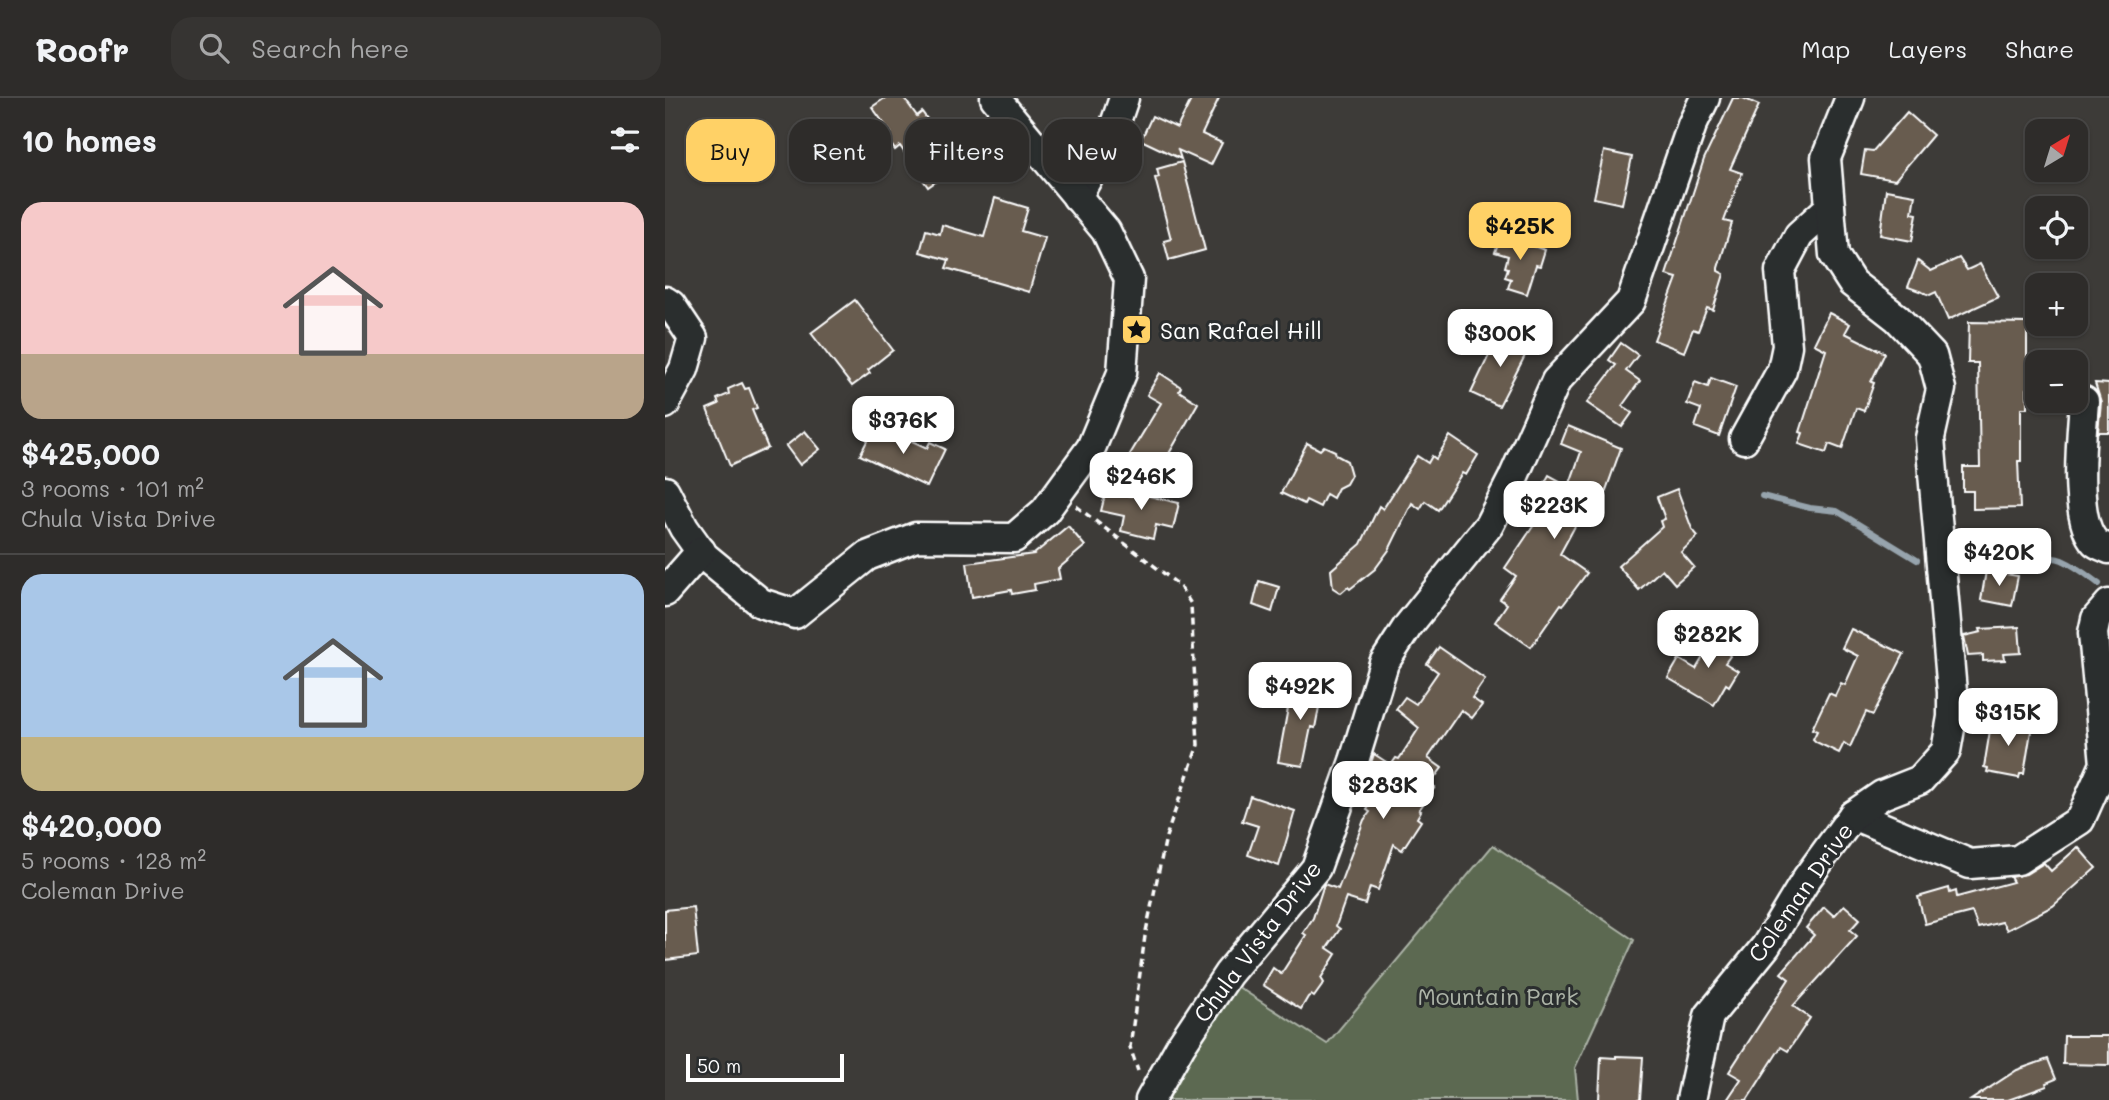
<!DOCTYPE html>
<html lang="en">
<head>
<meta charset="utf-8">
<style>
	:root { --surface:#2e2c2a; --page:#363432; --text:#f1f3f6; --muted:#a7a7a8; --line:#494847; --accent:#ffd166 }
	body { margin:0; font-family:Mali,sans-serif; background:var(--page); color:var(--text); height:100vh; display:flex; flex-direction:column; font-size:26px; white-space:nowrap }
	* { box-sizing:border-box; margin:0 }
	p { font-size:23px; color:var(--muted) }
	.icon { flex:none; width:38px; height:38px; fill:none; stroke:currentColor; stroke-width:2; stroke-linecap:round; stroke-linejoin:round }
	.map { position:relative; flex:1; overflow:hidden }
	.details { display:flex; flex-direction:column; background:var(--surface); width:665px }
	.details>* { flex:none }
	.guide { position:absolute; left:21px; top:21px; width:665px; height:63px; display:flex; gap:14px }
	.needle { width:46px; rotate:38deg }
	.controls { position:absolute; left:1360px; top:21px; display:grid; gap:14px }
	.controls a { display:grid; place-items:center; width:63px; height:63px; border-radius:14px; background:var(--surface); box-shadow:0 2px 5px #0004,0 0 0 2px var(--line); font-size:35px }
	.scale { position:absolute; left:21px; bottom:18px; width:158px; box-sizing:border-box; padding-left:7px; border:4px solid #fff; border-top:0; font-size:19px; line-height:24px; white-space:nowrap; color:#fff; -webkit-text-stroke:5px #2a2d2e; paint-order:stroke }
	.price { position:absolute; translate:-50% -60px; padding:0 16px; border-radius:14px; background:#fff; color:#222; font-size:23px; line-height:46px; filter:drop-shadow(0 2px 4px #0008) }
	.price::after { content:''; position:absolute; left:50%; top:42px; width:21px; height:16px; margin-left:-10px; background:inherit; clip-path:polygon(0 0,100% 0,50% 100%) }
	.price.selected { background:var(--accent); color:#111 }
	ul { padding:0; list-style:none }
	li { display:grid; align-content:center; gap:14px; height:371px; padding:0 21px }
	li+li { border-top:2px solid var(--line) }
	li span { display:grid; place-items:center; height:217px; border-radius:21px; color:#555 }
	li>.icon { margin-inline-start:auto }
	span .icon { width:126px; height:126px; fill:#fffc; stroke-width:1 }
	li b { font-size:30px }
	h2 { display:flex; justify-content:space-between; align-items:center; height:84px; padding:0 21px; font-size:30px }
	.pill { padding:0 24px; border-radius:21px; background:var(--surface); box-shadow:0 2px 5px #0004,0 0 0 2px var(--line); font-size:24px; line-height:63px }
	.pill.selected { background:var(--accent); color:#111 }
	header { display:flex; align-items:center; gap:42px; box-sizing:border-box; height:98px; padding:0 35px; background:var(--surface); border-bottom:2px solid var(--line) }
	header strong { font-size:33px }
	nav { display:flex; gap:38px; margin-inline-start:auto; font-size:24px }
	.search { width:490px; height:63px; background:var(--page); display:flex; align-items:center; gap:18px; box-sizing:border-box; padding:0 24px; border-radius:21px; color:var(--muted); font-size:26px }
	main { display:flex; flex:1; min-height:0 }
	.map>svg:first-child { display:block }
	.green { fill:#5b6951; stroke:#adb4a8; stroke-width:2 }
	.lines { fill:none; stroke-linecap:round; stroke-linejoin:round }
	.stream { stroke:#97a4ad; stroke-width:6 }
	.building { fill:#685b4f; stroke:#fff; stroke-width:2 }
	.minor-casing { stroke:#fff; stroke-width:33 }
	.path { stroke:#fff; stroke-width:3.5; stroke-dasharray:7 5; stroke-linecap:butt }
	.minor { stroke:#2a2d2e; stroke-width:28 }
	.labels { text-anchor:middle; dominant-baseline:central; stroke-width:6; stroke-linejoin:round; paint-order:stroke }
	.poi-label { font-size:23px; fill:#fff; stroke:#2a2d2e; text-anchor:start }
	.street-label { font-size:23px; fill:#fff; stroke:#2a2d2e }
	.park-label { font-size:23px; fill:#adb4a8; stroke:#2a2d2e }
</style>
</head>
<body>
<header>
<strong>Roofr</strong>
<div class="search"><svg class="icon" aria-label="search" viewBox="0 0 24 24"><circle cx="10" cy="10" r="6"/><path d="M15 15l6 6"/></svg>Search here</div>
<nav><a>Map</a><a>Layers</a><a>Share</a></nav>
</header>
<main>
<section class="details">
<h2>10 homes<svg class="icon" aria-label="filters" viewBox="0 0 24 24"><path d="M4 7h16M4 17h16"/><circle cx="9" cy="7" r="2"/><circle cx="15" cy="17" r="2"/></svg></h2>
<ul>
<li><span style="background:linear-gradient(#f6c9c9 70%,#b9a48a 0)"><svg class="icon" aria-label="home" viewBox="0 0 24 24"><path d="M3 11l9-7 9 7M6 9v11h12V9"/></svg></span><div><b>$425,000</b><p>3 rooms · 101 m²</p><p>Chula Vista Drive</p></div></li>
<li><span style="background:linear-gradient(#a9c7e8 75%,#c2b280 0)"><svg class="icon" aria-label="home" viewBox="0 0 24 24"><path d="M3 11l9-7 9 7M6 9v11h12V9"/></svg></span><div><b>$420,000</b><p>5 rooms · 128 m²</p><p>Coleman Drive</p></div></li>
</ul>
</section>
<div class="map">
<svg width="1444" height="1002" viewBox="0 0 1444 1002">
	<rect width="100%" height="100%" fill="#3d3b38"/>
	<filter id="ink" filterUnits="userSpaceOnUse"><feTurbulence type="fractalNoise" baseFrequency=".0143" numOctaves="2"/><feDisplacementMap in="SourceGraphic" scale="14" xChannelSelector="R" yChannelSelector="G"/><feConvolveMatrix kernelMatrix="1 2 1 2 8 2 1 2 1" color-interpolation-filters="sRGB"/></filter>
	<g filter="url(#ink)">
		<path class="green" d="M828 747 969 842 910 970 913 1002H481L567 885 662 946Z"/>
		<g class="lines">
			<g class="stream">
				<path d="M1097 398 1145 410 1172 413 1252 462"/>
				<path d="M1289 466C1315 465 1375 454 1397 462 1411 468 1422 477 1434 486"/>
			</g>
		</g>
		<g class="building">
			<path d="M220 0H239L252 18 257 14 278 43 271 48 287 72 263 89 235 48 230 52 221 39 226 35 207 9Z"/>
			<path d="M527 0H554L537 36 557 45 546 67 513 52 516 61 476 42 487 18 512 30Z"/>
			<path d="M1068 0H1078L1094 7 1065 71 1077 75 1059 123 1067 125 1053 170V173L1059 176 1048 212 1042 210 1033 233 1028 231 1019 254 989 242 1012 180 1001 177 1039 61Z"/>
			<path d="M1242 14 1268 37 1230 82 1196 76 1200 52 1208 53Z"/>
			<path d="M939 53 967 59 957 106 929 100Z"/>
			<path d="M517 64 540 152 504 162 499 143 506 141 490 80 494 79 492 71Z"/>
			<path d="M1221 92 1250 97 1247 115 1252 116 1247 143 1215 137Z"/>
			<path d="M330 100 363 110 356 133 380 140 364 194 281 170 284 162 255 154 261 132 275 136 277 127 319 139Z"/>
			<path d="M836 137 880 152 875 168 871 167 862 196 843 190 846 181 840 179 843 170 840 169 843 158 830 154Z"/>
			<path d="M1294 160 1302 172 1315 166 1333 199 1283 222 1271 194 1265 197 1243 189 1253 163 1266 173Z"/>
			<path d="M190 202 228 252 203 272 205 275 187 288 146 235Z"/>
			<path d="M1164 215 1185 226 1180 235 1220 255 1206 284 1209 285 1199 313 1191 310 1177 351 1164 346 1161 355 1134 346 1138 335 1135 334 1161 252 1149 246Z"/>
			<path d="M1304 224 1362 225V310H1356V363H1353L1355 410 1308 411V393H1298V369H1315L1313 265H1303Z"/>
			<path d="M835 234 865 248 834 308 806 295Z"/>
			<path d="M956 245 973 257 961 273 975 283 957 308 967 315 957 329 922 305 951 267 944 262Z"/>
			<path d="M495 275 516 289 514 293 533 305 498 366 485 358 479 367 464 358 496 305 482 297Z"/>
			<path d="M1046 280 1071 289 1054 338 1030 329 1036 311 1022 306 1030 284 1043 289Z"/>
			<path d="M77 285 80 291 84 290 92 310 87 312 103 350 65 368 42 311 54 306 52 301 64 296 63 291Z"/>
			<path d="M1430 285 1444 286V334H1433L1436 304Z"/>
			<path d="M903 328 956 350 940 395 930 391 895 456 922 475 898 507 896 506 866 549 830 524 842 506 835 501 851 478 840 470 869 427 863 424 876 400 872 398 884 377 904 388 916 354 896 346Z"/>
			<path d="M208 331 219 335 221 331 262 350 265 344 280 351 262 389 195 357Z"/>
			<path d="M140 333 155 351 135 367 121 348Z"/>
			<path d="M785 338 813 357 801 377 797 375 773 412 760 403 755 411 747 405 724 452 710 471 685 491 683 489 676 495 668 490 666 472 696 446 714 408 718 411 752 358 763 365 767 358 771 361Z"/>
			<path d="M642 345 655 352 659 348 670 353 671 357 682 363 686 377 681 386 673 390 668 400 661 396 655 409 641 402 639 406 616 395Z"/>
			<path d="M1012 391 1027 431 1033 438 1016 454 1029 469 1010 486 997 471 974 492 953 468 997 429 995 423 1000 421 992 399Z"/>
			<path d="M441 393 466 398 467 394 514 405 508 431 491 427 488 441 456 433 459 418 436 413Z"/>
			<path d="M403 428 420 448 393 471 395 481 369 486 370 492 347 496 346 492 307 499 302 465 369 456Z"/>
			<path d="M1321 473 1353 478 1347 508 1316 502Z"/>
			<path d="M594 483 614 489 607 514 588 507Z"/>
			<path d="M1354 529 1356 555 1339 556 1340 562 1318 563V557L1303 558 1299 538 1316 534 1315 531Z"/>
			<path d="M1055 530 1071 539 1062 554 1065 558 1060 565 1073 573 1064 588 1061 586 1049 607 1003 580 1014 561 1031 571Z"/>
			<path d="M1186 531 1239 556 1208 617 1201 614 1185 649 1179 645 1174 655 1151 644 1148 641 1152 633 1147 631 1164 595 1170 598 1176 585 1180 587 1193 558 1177 550Z"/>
			<path d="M774 549 820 581 807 600 817 607 807 620 796 612 763 660 777 670 765 686 770 689 754 712 756 713 752 720 756 723 737 752 729 746 713 792 705 789 700 806 681 800 671 828 675 831 662 850 671 856 656 880 659 885 649 899 646 897 643 899 636 911 598 887 608 870 616 876 641 837 638 835 648 820 659 786 673 791 699 722 705 714 702 712 719 681 704 671 709 656 726 667 731 660 734 661 754 630 731 611 740 599 751 606 773 574 762 566Z"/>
			<path d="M628 583 658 588 650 630 646 629 638 668 613 664Z"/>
			<path d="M1327 620 1367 627 1359 676H1355L1354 680 1322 674 1323 670 1319 669Z"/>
			<path d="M585 698 630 713 614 768 583 757 593 728 577 723Z"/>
			<path d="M1413 749 1431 770 1388 808 1342 832 1337 824 1313 830 1307 814 1260 826 1253 799 1284 790 1285 795 1291 793 1292 799 1348 784 1345 779 1361 776 1379 765 1386 773Z"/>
			<path d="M1179 807 1195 821 1185 832 1192 838 1128 908 1145 920 1123 953 1116 949 1082 1002H1062L1076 981 1064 974 1124 881 1116 875 1149 837 1141 830 1159 809 1169 818Z"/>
			<path d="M28 809 33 858 0 862V812Z"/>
			<path d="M1399 938H1444V967L1398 966Z"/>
			<path d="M951 958 978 959 975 1002H934L936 959 951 960Z"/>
			<path d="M1383 961 1391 981 1381 985 1382 988 1343 1002H1306L1352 972Z"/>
		</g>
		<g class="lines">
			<defs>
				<g id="minor">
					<path d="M412 99 446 38 459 0"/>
					<path d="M0 203 6 207 28 240 19 271 0 306"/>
					<path d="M1419 303C1417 335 1407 420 1430 444 1433 447 1440 449 1444 451"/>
					<path d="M1079 341 1117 272 1122 248 1115 173 1134 137 1165 109"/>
					<path d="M0 393 19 430 39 458 96 505 130 516 202 458 251 439 349 440 380 413 426 350 457 275 464 181 441 133 330 0"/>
					<path d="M0 494 36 453"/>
					<path d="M1188 717 1305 766 1353 762 1415 722 1440 666 1428 535 1431 521 1444 506"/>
					<path d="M485 1002 516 947 563 876 651 770 689 663 719 565 743 528 824 427 848 380 891 283 966 203 1027 27 1040 0"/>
					<path d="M1026 1002 1044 918 1101 848 1142 780 1188 717 1217 697 1255 682 1281 653 1287 619V594L1265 340 1276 291 1267 257 1232 220 1187 185 1169 157 1161 60 1185 0"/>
				</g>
			</defs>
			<use href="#minor" class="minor-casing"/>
			<path class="path" d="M411 408 514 487 526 506 533 647 501 739 480 838 465 949 473 973"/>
			<use href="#minor" class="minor"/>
		</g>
	</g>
	<defs>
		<symbol id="sight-square" viewBox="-11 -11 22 22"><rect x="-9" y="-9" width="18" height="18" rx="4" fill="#ffd166" stroke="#2a2d2e"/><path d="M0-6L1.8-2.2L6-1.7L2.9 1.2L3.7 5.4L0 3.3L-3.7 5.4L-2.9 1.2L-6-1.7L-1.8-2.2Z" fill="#111"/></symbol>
	</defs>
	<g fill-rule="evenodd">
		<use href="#sight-square" x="454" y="214" width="35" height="35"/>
	</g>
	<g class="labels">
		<g class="poi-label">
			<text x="495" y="232">San Rafael Hill</text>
		</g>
		<g class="street-label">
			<text transform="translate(1135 794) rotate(-55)">Coleman Drive</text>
			<text transform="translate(592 843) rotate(-53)">Chula Vista Drive</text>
		</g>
		<g class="park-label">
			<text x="833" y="898">Mountain Park</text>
		</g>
	</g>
</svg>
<div class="controls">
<a><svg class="needle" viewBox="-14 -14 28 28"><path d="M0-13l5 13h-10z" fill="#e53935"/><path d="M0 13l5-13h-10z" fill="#a7a7a8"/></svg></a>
<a><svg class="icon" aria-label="locate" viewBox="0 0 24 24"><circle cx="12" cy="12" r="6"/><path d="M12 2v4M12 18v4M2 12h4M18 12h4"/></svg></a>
<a>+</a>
<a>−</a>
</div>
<div class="scale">50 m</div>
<b class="price selected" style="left:855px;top:164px">$425K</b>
<b class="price" style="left:835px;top:271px">$300K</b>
<b class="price" style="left:238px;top:358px">$376K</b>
<b class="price" style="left:476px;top:414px">$246K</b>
<b class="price" style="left:889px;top:443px">$223K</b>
<b class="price" style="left:1334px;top:490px">$420K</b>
<b class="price" style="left:1043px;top:572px">$282K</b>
<b class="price" style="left:635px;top:624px">$492K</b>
<b class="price" style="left:1343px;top:650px">$315K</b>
<b class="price" style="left:718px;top:723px">$283K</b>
<div class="guide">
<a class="pill selected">Buy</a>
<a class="pill">Rent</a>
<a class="pill">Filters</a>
<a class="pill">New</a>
</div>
</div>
</main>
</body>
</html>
